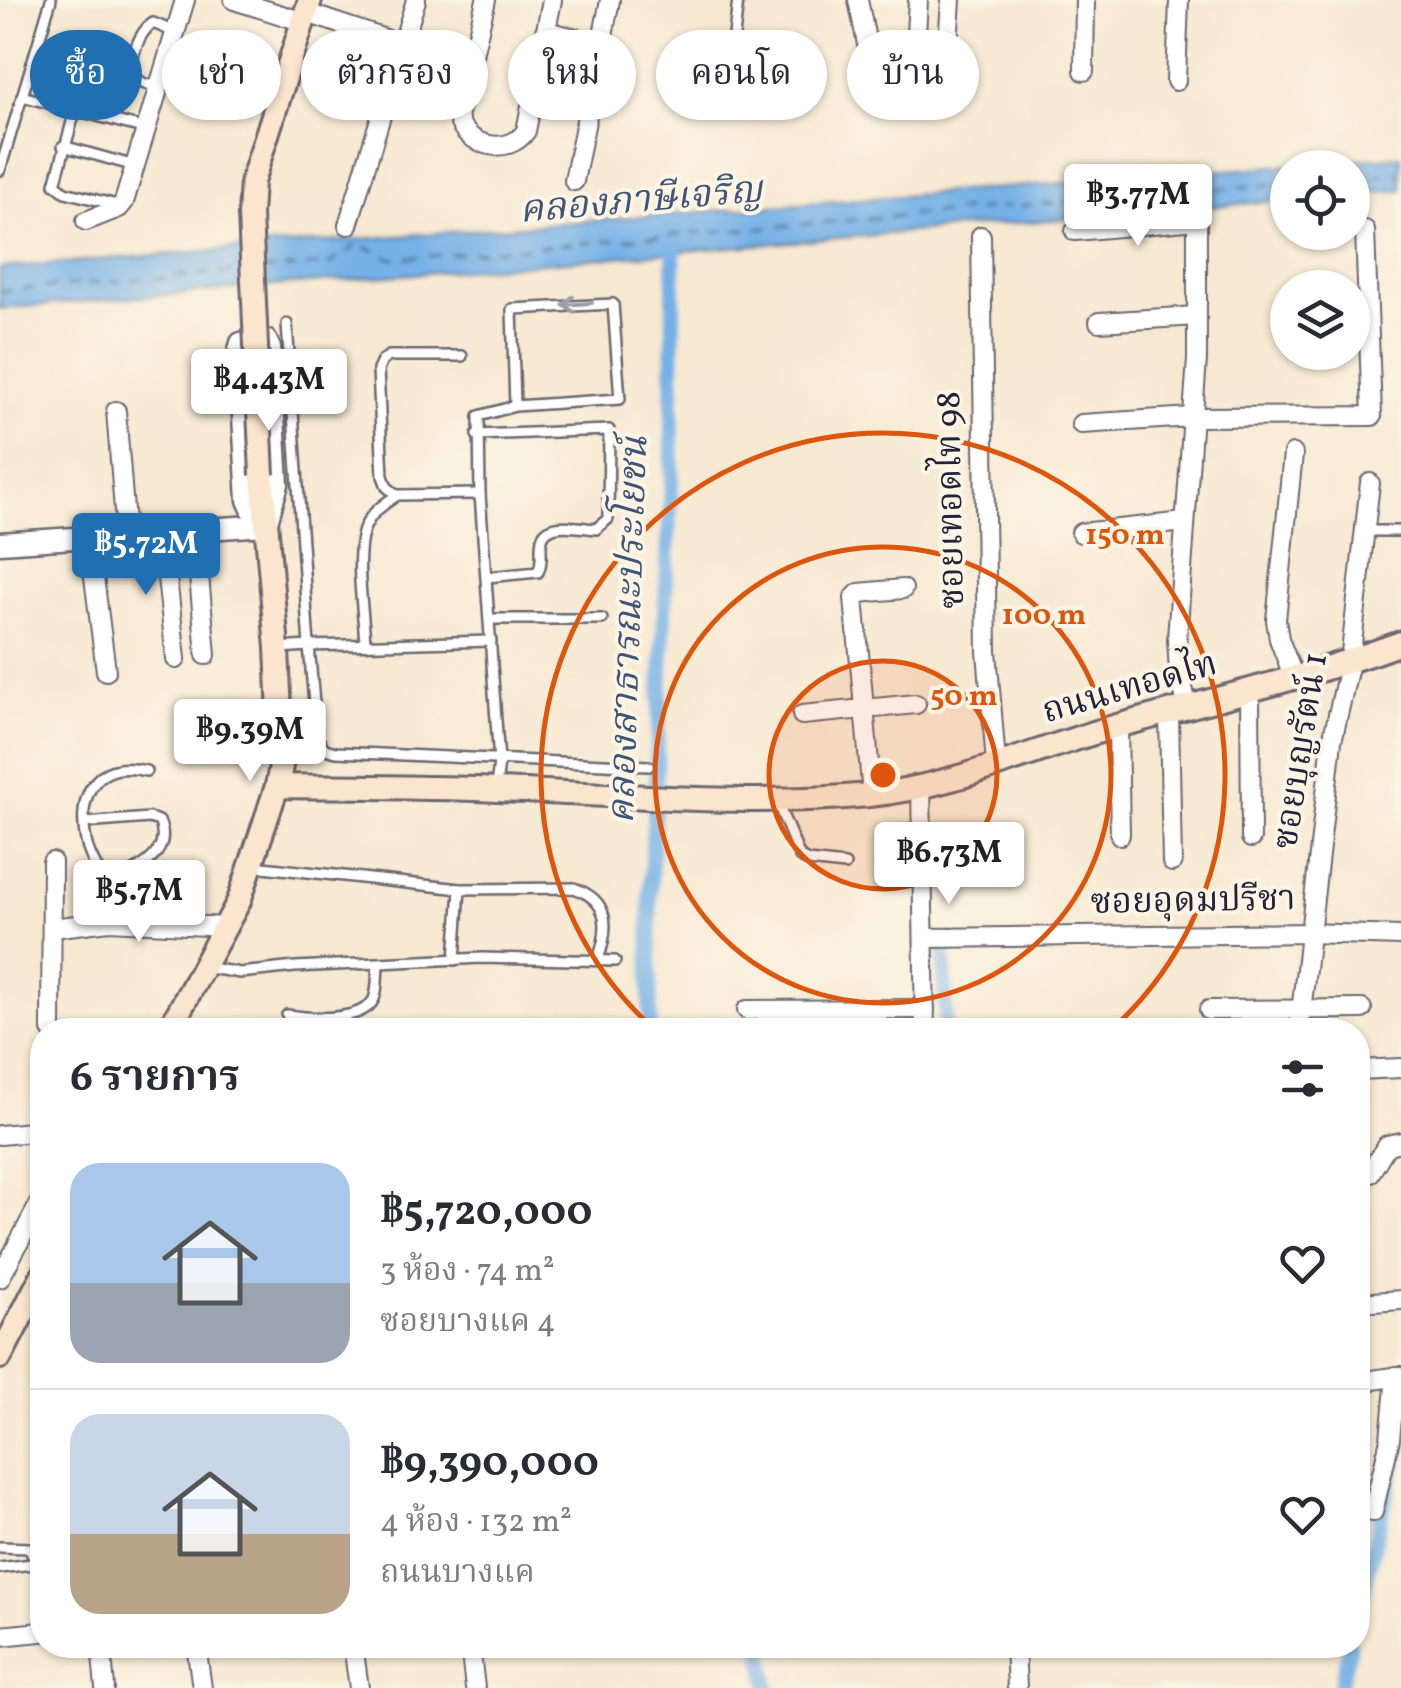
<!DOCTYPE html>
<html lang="th">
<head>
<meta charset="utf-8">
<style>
	:root { --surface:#fff; --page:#f7f7f7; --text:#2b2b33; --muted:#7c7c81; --line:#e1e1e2; --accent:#1f6fb2 }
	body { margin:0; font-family:Vollkorn,"Noto Serif Thai",serif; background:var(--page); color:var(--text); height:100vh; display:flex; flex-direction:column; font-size:38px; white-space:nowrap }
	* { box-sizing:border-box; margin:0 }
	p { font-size:32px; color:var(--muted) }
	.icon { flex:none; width:55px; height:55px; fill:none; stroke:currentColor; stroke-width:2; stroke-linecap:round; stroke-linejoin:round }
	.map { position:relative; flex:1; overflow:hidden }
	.details { position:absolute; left:30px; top:1018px; width:1340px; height:640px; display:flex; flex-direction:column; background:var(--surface); border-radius:40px; box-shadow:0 2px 8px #0004 }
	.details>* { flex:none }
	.hud { position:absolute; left:30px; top:30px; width:1342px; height:90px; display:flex; gap:20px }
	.fabs { position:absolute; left:1270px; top:150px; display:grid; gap:20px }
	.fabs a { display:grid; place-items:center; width:100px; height:100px; border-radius:50%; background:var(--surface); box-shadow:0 2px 8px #0004; font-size:50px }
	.price { position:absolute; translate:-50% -85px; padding:0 22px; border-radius:10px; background:#fff; color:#222; font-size:32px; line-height:65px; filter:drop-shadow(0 2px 5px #0008) }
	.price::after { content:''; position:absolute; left:50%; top:60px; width:30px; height:22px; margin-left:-15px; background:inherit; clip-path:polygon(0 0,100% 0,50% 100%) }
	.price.current { background:var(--accent); color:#fff }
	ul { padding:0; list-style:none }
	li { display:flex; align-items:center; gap:30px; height:250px; padding:0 40px }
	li+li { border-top:2px solid var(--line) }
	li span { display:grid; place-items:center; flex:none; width:280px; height:200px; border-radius:30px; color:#555 }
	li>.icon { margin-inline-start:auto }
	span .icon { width:120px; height:120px; fill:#fffc; stroke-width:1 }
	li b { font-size:42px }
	h2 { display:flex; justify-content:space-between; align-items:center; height:120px; padding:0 40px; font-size:42px }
	.tag { padding:0 35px; border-radius:45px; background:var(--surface); box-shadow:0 2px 8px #0004; font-size:35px; line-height:90px }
	.tag.current { background:var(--accent); color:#fff }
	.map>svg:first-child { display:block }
	.water { fill:#75b1e7; stroke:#4c6a91; stroke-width:2.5 }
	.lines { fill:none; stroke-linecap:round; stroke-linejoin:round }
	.canal { stroke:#75b1e7; stroke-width:15 }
	.ferry { stroke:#3f5477; stroke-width:2.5; stroke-dasharray:12 10; stroke-linecap:butt }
	.service-casing { stroke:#6d6770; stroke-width:14 }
	.minor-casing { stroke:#6d6770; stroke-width:22 }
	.tertiary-casing { stroke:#6d6770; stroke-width:25 }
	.secondary-casing { stroke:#6d6770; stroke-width:28 }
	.service { stroke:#fff; stroke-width:9 }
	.minor { stroke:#fff; stroke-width:18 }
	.tertiary { stroke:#fff; stroke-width:20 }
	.secondary { stroke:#fbe5cf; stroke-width:22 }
	.secondary-bridge-casing { stroke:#6d6770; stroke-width:28; stroke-linecap:butt }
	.secondary-bridge { stroke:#fbe5cf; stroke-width:22 }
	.oneway { stroke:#9c9ca7 }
	.ring { fill:none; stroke:#de560e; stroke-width:5 }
	.labels { text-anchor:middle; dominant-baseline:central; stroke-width:8; stroke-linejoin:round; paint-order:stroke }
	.street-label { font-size:35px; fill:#22223b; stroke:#fcf5e5 }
	.water-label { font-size:38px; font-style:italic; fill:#3f5477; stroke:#fcf5e5 }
	.centre { fill:#de560e; stroke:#fcf5e5; stroke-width:5 }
	.ring-label { font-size:30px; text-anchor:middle; font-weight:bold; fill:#de560e; stroke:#fcf5e5; stroke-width:8; stroke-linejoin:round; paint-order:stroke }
</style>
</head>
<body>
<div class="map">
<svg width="1401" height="1688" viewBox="0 0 1401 1688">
	<rect width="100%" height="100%" fill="#fcf5e5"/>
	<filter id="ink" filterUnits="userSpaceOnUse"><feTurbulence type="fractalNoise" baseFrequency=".01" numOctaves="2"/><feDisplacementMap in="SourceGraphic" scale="20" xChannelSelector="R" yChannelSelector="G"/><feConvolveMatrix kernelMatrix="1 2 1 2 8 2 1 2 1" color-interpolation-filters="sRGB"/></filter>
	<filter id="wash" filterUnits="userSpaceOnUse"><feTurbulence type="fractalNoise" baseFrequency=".0048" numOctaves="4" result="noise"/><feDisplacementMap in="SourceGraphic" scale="40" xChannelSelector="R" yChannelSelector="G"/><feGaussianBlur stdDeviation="2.25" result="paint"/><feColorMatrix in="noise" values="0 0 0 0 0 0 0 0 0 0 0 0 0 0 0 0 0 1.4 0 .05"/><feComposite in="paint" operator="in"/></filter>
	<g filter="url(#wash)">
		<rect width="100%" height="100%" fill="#f7e8d1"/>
		<path class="water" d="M1401 156V190L1353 194 1352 168H1288L1287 200 0 309V268Z"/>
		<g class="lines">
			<g class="canal">
				<path d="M944 948 946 1030"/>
				<path d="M650 1030V892L672 473 674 235"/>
				<path d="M1358 1613 1396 1455 1401 1421"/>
				<path d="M762 1645 768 1688"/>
				<path d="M1339 1688 1350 1645"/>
			</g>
			<g class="ferry">
				<path d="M1352 178 1401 174"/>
				<path d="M262 270 330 264 358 244 393 259 1288 183"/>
				<path d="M0 291 244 271"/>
			</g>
		</g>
	</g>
	<g filter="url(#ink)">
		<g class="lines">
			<defs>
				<g id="service">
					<path d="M734 36 738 0"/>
					<path d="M159 87C150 85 141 85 136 77 126 62 140 31 153 23L175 32"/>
					<path d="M22 96 146 129"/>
					<path d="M75 111 55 184 65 192 117 205"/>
					<path d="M63 146 135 166"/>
					<path d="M0 170 51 0"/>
					<path d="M462 356H389L382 361 378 370 383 476 387 487 397 495 480 494"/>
					<path d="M477 435 609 430 608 519 596 529C581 528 547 519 542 539 539 551 544 560 538 572L487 577"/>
					<path d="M1364 531H1399"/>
					<path d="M489 619H602"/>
					<path d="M491 641 309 646 317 738 325 749 336 752 649 766"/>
					<path d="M365 644C364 613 352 550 367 523 373 511 386 503 397 495"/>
					<path d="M279 648 309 646 287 324"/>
					<path d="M496 787 499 762 480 494 479 416 515 406 620 399 613 304 512 309 515 406"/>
					<path d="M777 802 800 857 808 861 845 865"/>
					<path d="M85 823 149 818 159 821C175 856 132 872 107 885"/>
					<path d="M254 866 460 889 455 960"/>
					<path d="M460 889 574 888C611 901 609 928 598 960"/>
					<path d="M121 921C116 909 112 896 106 884 99 870 89 858 86 841 77 795 95 759 146 771"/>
					<path d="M204 967 240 973 295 967 482 958 615 961"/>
					<path d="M287 1015C308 1018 362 1023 374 999 378 990 377 975 378 965"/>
					<path d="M0 1547 29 1548 35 1560 32 1564 0 1568"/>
				</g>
				<g id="minor">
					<path d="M234 0 304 22"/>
					<path d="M486 0 458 118C466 146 508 157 526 131L552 0"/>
					<path d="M858 0 868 49"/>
					<path d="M307 13 403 45"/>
					<path d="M545 31 602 44"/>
					<path d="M1084 71 1085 0"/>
					<path d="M1176 81 1179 0"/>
					<path d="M913 86 918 0"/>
					<path d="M945 87 951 0"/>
					<path d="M574 181 610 0"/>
					<path d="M86 221 119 208 124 202 185 0"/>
					<path d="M348 225 416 0"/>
					<path d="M1075 231 1197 220V359L1177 639 1179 672 1188 708"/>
					<path d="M981 236 987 651 996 764"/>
					<path d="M1099 322 1197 316"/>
					<path d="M116 411 126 535"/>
					<path d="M1081 424 1192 417 1372 416 1365 230"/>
					<path d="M1293 454 1276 620 1279 639 1294 678"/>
					<path d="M195 530 206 655"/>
					<path d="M162 532 176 659"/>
					<path d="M1081 533 1185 522"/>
					<path d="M89 538 106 671"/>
					<path d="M1250 691 1251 838"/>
					<path d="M802 715 916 704"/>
					<path d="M1169 715 1172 862"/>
					<path d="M1118 726 1120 835"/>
					<path d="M921 785 925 1030"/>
					<path d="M872 795 854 598 859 593 903 589"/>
					<path d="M52 928 109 921 226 927"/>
					<path d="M926 938 1308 933 1401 936"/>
					<path d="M747 1010 925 1009"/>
					<path d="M1209 1010 1362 1009"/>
					<path d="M51 1030 52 862"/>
					<path d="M1299 1030 1332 741 1350 662 1370 483"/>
					<path d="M1358 1070 1401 1068"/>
					<path d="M0 1135 42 1131"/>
					<path d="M1358 1180 1370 1173 1387 1145 1401 1142"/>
					<path d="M0 1278 42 1199"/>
					<path d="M1358 1303 1401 1300"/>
					<path d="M1358 1382 1401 1376"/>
					<path d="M1373 1512 1390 1439 1396 1376"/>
					<path d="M0 1636 41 1632"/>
					<path d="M101 1645 105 1688"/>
					<path d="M196 1645 202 1688"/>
					<path d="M353 1645 359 1688"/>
					<path d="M470 1645 475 1688"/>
					<path d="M1015 1645 1017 1688"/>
				</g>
				<g id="tertiary">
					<path d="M260 338 266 340 270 348 278 484 266 525 253 511 248 500 239 350 241 343Z"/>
					<path d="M0 543 266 525"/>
				</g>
				<g id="secondary">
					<path d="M289 65 310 0"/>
					<path d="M277 786C351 787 424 787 497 790 621 794 745 807 869 795 954 787 1035 749 1117 726 1212 700 1308 677 1401 643"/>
					<path d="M169 1030 239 901 277 786 282 761 277 648 262 475"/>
					<path d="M0 1357 42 1276"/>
				</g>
			</defs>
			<use href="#service" class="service-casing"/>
			<use href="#minor" class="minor-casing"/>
			<use href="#tertiary" class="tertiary-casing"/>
			<use href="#secondary" class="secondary-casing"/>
			<use href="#service" class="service"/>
			<use href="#minor" class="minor"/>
			<use href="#tertiary" class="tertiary"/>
			<use href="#secondary" class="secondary"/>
			<defs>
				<path id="secondary-bridge" d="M262 475 250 215 252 182 289 65"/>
			</defs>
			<use href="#secondary-bridge" class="secondary-bridge-casing"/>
			<use href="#secondary-bridge" class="secondary-bridge"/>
		</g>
		<defs><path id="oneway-shaft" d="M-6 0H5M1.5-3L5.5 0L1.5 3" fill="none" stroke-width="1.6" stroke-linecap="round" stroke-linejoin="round" transform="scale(2.5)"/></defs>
		<use class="oneway" href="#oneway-shaft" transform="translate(577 304) rotate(176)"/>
	</g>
	<circle cx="883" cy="775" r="114" fill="#de560e" fill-opacity=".12"/>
	<g class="ring">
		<circle cx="883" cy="775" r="114"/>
		<circle cx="883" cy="775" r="228"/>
		<path d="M654 1029A342 342 0 1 1 1112 1029"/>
	</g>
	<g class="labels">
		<g class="street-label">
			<text transform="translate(952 500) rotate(-91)">ซอยเทอดไท 98</text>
			<text transform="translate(1130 689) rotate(-16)">ถนนเทอดไท</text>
			<text transform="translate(1302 751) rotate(-81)">ซอยบุญรัตน์ 1</text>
			<text transform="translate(1193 902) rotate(-1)">ซอยอุดมปรีชา</text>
		</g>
		<g class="water-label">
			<text transform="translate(641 202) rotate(-5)">คลองภาษีเจริญ</text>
			<text transform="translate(630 630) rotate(-88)">คลองสาธารณะประโยชน์</text>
		</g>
	</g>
	<circle cx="883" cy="775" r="15" class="centre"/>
	<g class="ring-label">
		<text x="1125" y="544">150 m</text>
		<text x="1044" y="624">100 m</text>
		<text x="964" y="705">50 m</text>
	</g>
</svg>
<div class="fabs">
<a><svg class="icon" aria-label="locate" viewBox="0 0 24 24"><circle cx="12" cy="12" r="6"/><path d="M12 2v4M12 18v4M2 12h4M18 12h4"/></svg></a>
<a><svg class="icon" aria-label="layers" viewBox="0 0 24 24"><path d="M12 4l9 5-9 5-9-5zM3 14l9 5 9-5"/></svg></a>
</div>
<b class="price" style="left:1138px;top:249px">฿3.77M</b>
<b class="price" style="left:269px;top:434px">฿4.43M</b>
<b class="price current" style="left:146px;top:598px">฿5.72M</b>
<b class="price" style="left:250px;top:784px">฿9.39M</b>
<b class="price" style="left:949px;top:907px">฿6.73M</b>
<b class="price" style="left:139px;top:945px">฿5.7M</b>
<div class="hud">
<a class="tag current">ซื้อ</a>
<a class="tag">เช่า</a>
<a class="tag">ตัวกรอง</a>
<a class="tag">ใหม่</a>
<a class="tag">คอนโด</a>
<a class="tag">บ้าน</a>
</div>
<section class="details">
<h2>6 รายการ<svg class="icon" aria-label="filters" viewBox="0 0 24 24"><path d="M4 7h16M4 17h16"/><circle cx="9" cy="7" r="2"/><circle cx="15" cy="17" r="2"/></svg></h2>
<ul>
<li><span style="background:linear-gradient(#a9c7e8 60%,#9aa5b1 0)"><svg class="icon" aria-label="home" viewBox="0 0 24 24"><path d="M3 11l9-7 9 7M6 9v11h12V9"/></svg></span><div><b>฿5,720,000</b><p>3 ห้อง · 74 m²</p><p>ซอยบางแค 4</p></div><svg class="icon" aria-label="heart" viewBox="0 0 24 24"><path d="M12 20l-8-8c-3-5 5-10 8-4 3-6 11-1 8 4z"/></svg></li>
<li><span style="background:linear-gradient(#c9d6e8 60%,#b9a48a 0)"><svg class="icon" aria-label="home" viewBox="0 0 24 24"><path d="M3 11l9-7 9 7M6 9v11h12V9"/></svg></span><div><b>฿9,390,000</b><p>4 ห้อง · 132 m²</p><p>ถนนบางแค</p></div><svg class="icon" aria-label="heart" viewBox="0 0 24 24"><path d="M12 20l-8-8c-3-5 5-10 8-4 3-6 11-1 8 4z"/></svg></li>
</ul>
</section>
</div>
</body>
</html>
